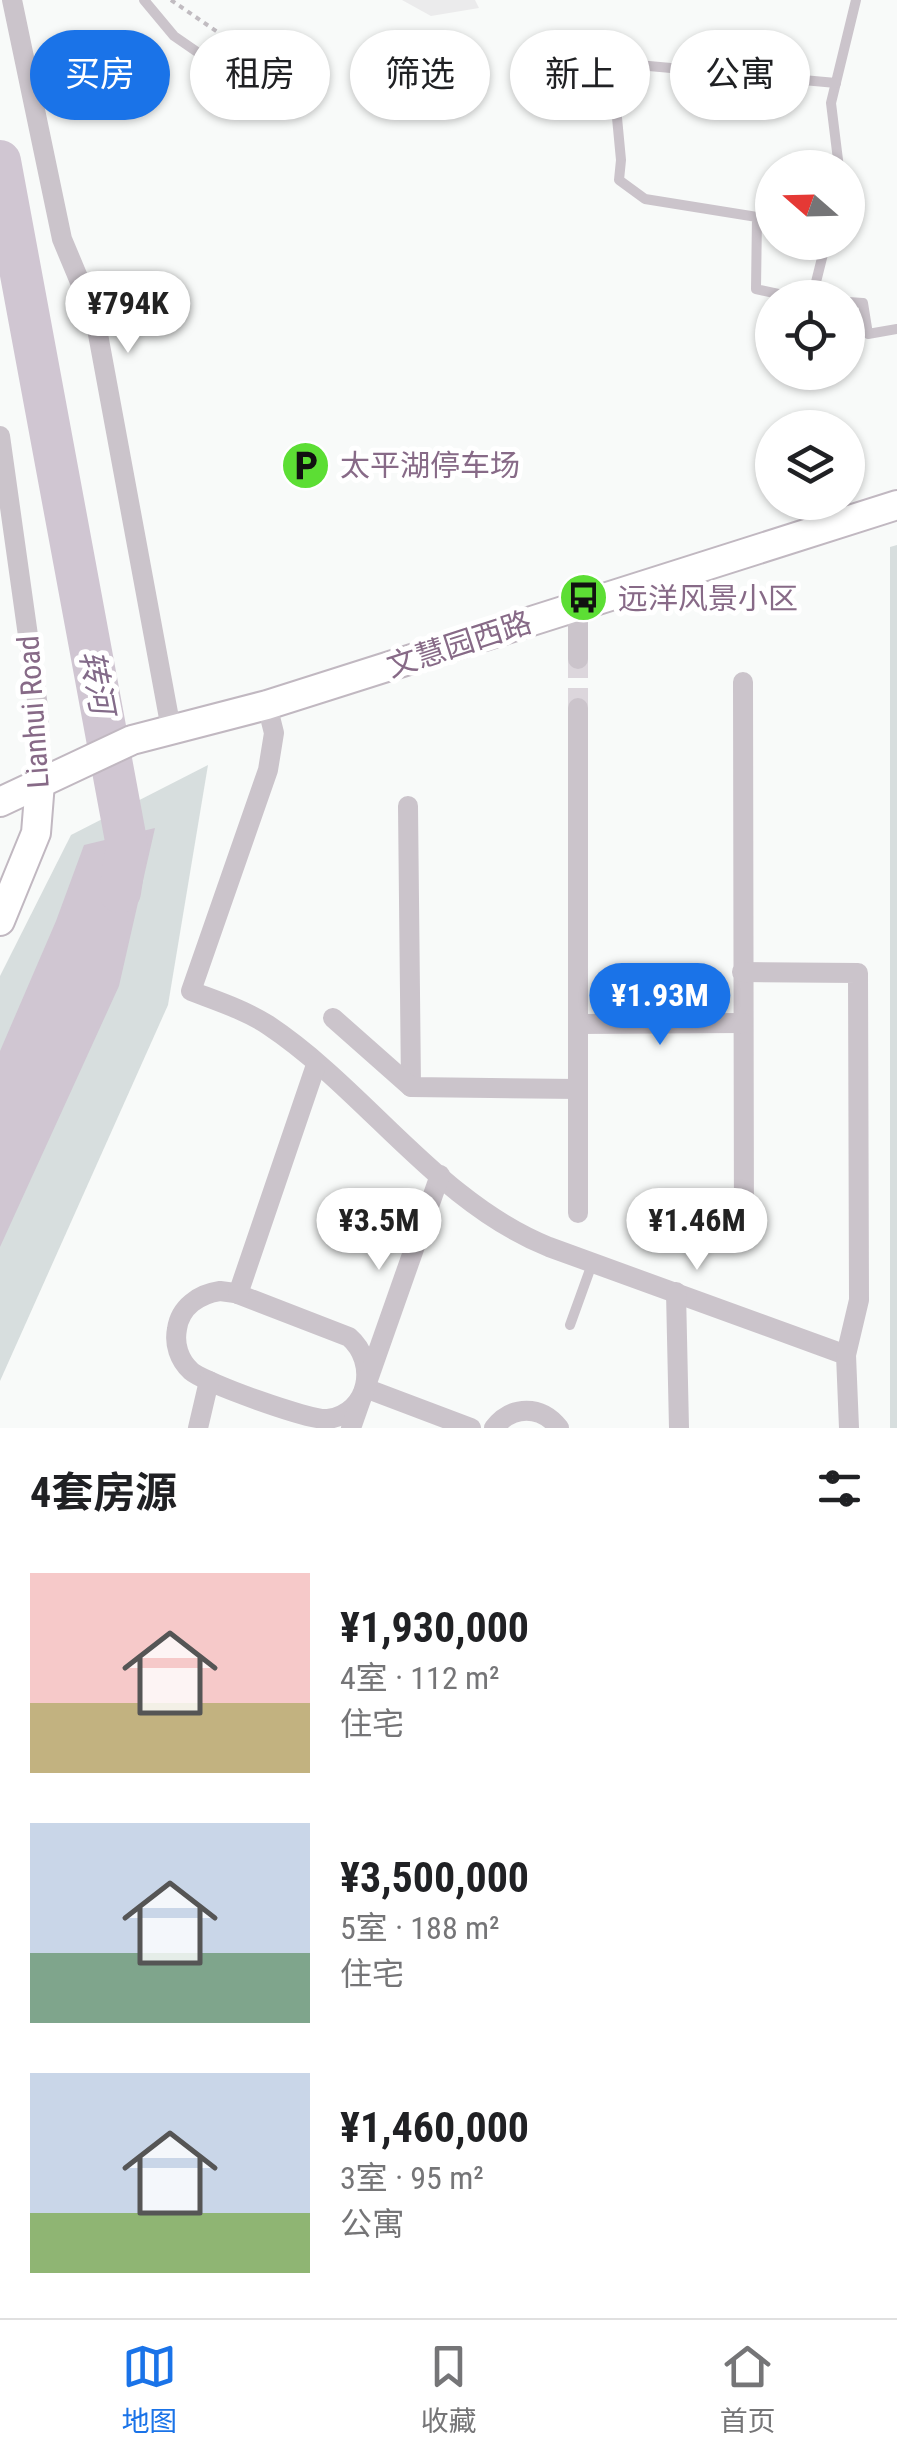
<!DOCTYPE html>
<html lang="zh">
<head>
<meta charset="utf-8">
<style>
	:root { --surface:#fff; --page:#f6f6f6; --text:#202124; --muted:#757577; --line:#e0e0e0; --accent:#1a73e8 }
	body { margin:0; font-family:"Roboto Condensed","Noto Sans SC",sans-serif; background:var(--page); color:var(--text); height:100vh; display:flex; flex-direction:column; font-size:38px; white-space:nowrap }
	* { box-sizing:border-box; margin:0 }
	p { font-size:32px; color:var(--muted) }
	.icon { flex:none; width:55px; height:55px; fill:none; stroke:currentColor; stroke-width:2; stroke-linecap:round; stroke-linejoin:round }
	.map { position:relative; height:1428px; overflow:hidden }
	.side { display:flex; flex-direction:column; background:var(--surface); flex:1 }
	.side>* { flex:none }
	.hud { position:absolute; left:30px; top:30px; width:838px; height:90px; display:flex; gap:20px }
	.needle { width:65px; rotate:290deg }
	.buttons { position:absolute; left:755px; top:150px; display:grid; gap:20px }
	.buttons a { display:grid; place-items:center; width:110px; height:110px; border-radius:50%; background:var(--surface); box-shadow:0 2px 8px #0004; font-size:50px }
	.price { position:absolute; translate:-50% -85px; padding:0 22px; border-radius:35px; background:#fff; color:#222; font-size:32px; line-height:65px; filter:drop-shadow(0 2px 5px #0008) }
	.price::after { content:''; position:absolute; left:50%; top:60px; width:30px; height:22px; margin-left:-15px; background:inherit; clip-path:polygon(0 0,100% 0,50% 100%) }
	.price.on { background:var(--accent); color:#fff }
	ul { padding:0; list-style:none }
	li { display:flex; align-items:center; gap:30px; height:250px; padding:0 30px }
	li span { display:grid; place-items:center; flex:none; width:280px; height:200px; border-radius:0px; color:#555 }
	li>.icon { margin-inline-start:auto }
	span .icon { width:120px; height:120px; fill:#fffc; stroke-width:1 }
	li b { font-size:42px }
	h2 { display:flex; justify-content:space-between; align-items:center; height:120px; padding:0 30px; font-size:42px }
	.tag { padding:0 35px; border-radius:45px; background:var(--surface); box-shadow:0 2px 8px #0004; font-size:35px; line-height:90px }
	.tag.on { background:var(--accent); color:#fff }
	.tab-bar { display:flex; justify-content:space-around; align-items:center; height:140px; border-top:2px solid var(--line); background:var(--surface); font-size:28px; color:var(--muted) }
	.tab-bar a { display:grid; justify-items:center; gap:5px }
	.tab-bar .on { color:var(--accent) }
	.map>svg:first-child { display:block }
	.built { fill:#ebebec }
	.green { fill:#d7dede }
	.water { fill:#d0c6d2 }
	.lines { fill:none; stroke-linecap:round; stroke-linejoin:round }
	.river { stroke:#d0c6d2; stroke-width:42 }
	.street-tunnel { stroke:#dcd6dc; stroke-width:20; stroke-dasharray:20 10; stroke-linecap:butt }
	.secondary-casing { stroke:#c1b8c1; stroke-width:32 }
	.path { stroke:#c1bcc1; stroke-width:4; stroke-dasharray:5 5; stroke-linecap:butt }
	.lane { stroke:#cbc4cb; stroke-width:10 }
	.street { stroke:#cbc4cb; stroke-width:20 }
	.secondary { stroke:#fff; stroke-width:28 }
	.labels { text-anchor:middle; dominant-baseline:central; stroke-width:10; stroke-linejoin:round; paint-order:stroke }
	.poi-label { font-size:30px; fill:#876a87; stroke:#fff; text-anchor:start }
	.street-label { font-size:30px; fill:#876a87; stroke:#fff }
	.water-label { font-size:32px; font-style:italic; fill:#836b89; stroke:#fff }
</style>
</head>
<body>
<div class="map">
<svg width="897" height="1428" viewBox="0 0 897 1428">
	<rect width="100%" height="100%" fill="#f8faf9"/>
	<path class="built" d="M402 0H475L479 8 431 16Z"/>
	<g class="green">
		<path d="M897 545V1428H890V547Z"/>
		<path d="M208 765 168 1005 0 1381V976L71 835Z"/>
	</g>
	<path class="water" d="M155 828 119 986 0 1247V1051L56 921 84 845Z"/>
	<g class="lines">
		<path class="river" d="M0 161 127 846 120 892"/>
		<path class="street-tunnel" d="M578 708V659"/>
		<defs>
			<g id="secondary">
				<path d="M0 802 132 740 267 705 897 505"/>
				<path d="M0 921 36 833 40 783"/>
			</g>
		</defs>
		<use href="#secondary" class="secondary-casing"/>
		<path class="path" d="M171 0 232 42 237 57"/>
		<g class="lane">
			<path d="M144 0 174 36 245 85"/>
			<path d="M839 168 831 103 856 0"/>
			<path d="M797 298 756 289 757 217 645 199 619 180 621 160 614 86 638 65 836 83"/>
			<path d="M812 298 826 242"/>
			<path d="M848 302 863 303 868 334 897 329"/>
			<path d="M570 1325 592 1264"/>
		</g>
		<g class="street">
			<path d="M12 0 62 239 95 318 171 729"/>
			<path d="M0 436 38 707 40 783"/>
			<path d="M578 606V659"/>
			<path d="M743 682 744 1238"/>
			<path d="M267 705 274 733 268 770 191 991C217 1001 245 1010 268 1025 367 1091 437 1202 549 1247L846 1355 849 1428"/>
			<path d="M408 806 411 1087"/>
			<path d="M742 972 858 973 859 1300 846 1355"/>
			<path d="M333 1018 411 1087 578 1089"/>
			<path d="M578 1024 743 1023"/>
			<path d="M578 1213V708"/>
			<path d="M220 1291 235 1293 349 1337C378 1362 370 1413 328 1419 310 1421 205 1383 191 1371 179 1360 174 1344 177 1329 180 1307 199 1294 220 1291Z"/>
			<path d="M676 1292 679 1428"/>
			<path d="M238 1294 316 1065"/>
			<path d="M365 1388 471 1428"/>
			<path d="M198 1428 209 1381"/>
			<path d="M351 1428 440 1175"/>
			<path d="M494 1428C512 1405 541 1405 559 1428"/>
		</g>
		<use href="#secondary" class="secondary"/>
	</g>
	<defs>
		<symbol id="parking-disc" viewBox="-11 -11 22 22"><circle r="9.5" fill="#5cde34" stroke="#fff"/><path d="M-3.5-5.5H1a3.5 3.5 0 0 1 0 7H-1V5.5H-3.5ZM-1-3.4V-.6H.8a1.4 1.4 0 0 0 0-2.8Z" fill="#111"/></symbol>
		<symbol id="bus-disc" viewBox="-11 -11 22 22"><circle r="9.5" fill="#5cde34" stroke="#fff"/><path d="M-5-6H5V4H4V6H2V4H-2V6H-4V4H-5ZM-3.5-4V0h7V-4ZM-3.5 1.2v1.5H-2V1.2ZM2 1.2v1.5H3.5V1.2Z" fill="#111"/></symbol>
	</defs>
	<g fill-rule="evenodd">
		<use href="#parking-disc" x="278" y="438" width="55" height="55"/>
		<use href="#bus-disc" x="556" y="570" width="55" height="55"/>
	</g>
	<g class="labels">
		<g class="poi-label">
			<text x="340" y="465">太平湖停车场</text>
			<text x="618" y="598">远洋风景小区</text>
		</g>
		<g class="street-label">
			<text transform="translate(459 644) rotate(-18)">文慧园西路</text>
			<text transform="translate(33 712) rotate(-94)">Lianhui Road</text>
		</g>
		<g class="water-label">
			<text transform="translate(97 682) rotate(79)">转河</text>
		</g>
	</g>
</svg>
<div class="buttons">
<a><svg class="needle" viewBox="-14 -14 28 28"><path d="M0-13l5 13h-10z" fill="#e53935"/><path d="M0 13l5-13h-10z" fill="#757577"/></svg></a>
<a><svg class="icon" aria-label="locate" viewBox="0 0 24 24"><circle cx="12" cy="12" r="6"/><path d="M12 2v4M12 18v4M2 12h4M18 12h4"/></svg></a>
<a><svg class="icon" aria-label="layers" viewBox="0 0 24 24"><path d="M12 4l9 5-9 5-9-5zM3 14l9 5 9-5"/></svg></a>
</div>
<b class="price" style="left:128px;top:356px">¥794K</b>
<b class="price on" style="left:660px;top:1048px">¥1.93M</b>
<b class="price" style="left:379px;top:1273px">¥3.5M</b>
<b class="price" style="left:697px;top:1273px">¥1.46M</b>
<div class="hud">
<a class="tag on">买房</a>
<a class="tag">租房</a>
<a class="tag">筛选</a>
<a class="tag">新上</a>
<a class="tag">公寓</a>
</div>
</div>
<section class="side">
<h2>4套房源<svg class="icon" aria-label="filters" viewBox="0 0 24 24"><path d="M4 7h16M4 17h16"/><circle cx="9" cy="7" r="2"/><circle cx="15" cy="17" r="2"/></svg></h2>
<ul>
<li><span style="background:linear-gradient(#f6c9c9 65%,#c2b280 0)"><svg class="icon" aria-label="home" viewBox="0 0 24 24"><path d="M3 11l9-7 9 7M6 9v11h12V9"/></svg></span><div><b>¥1,930,000</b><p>4室 · 112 m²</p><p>住宅</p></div></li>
<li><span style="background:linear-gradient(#c9d6e8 65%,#7fa58c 0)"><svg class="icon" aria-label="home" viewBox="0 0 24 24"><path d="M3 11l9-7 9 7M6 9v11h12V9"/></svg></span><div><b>¥3,500,000</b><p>5室 · 188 m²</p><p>住宅</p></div></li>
<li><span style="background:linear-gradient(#c9d6e8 70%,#8fb573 0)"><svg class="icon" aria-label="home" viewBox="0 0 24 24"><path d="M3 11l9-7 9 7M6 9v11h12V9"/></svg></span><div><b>¥1,460,000</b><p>3室 · 95 m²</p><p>公寓</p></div></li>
</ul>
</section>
<nav class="tab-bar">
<a class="on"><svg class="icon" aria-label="map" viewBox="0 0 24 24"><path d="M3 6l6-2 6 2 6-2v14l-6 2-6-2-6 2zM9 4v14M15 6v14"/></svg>地图</a>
<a><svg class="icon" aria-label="saved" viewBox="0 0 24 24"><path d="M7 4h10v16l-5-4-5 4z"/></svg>收藏</a>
<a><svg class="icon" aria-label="home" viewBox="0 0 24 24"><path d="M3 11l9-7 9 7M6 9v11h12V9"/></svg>首页</a>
</nav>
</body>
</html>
